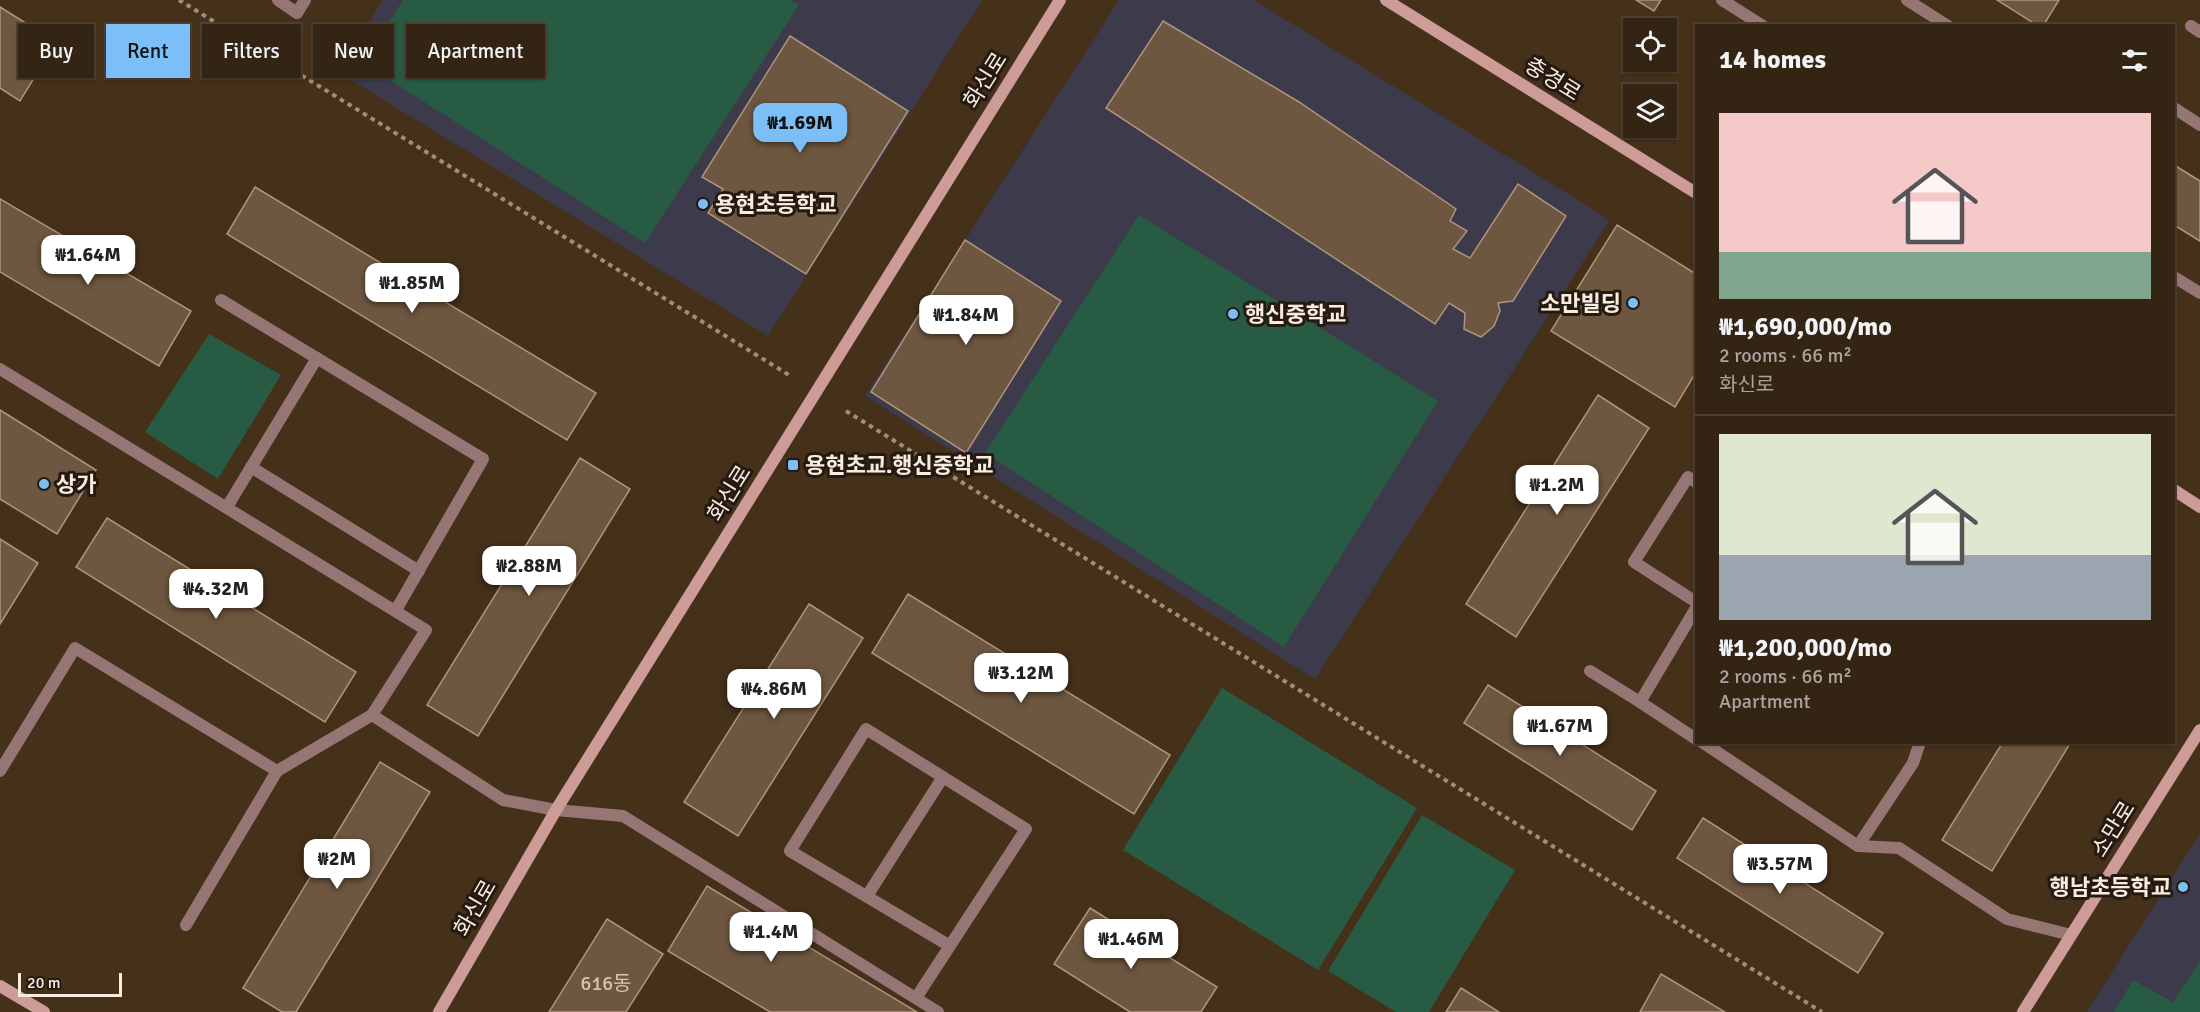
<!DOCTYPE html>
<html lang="en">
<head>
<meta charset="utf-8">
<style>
	:root { --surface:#342414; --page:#3f3022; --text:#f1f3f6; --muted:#a9a4a0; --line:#4e4134; --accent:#7bbef8 }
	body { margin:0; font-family:Signika,"Noto Sans KR",sans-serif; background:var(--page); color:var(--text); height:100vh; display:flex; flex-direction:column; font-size:22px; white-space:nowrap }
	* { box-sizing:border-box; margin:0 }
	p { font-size:20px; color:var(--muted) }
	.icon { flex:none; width:33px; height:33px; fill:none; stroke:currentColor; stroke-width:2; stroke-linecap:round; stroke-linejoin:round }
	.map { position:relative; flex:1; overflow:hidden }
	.drawer { position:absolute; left:1695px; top:24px; width:480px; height:720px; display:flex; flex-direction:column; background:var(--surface); border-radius:0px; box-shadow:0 2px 4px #0004,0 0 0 2px var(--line) }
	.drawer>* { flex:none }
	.hud { position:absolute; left:18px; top:24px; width:570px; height:54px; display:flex; gap:12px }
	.tools { position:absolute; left:1623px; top:18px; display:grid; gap:12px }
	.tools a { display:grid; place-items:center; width:54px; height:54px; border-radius:0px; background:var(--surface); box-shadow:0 2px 4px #0004,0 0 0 2px var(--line); font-size:30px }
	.scale { position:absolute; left:18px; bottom:15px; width:104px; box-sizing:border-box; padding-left:6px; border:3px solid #f9ecdf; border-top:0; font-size:16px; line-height:21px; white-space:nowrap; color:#f9ecdf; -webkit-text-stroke:4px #241a11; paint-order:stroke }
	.price { position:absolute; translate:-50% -51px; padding:0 14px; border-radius:12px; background:#fff; color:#222; font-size:20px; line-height:39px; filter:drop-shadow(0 2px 3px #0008) }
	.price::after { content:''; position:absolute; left:50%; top:36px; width:18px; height:14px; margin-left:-9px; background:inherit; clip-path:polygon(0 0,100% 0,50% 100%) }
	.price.current { background:var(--accent); color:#111 }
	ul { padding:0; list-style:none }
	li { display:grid; align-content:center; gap:12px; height:318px; padding:0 24px }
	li+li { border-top:2px solid var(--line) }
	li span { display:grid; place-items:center; height:186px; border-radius:0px; color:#555 }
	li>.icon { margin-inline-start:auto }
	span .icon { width:108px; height:108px; fill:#fffc; stroke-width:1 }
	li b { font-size:26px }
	h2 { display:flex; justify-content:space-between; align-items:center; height:72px; padding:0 24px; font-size:26px }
	.pill { padding:0 21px; border-radius:0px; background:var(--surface); box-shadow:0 2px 4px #0004,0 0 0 2px var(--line); font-size:21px; line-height:54px }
	.pill.current { background:var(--accent); color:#111 }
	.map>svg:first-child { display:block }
	.education { fill:#3c3a4b }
	.green { fill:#275b43 }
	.building { fill:#6e5740; stroke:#ad947c; stroke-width:1.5 }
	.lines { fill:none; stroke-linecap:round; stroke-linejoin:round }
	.path { stroke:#9f8e7d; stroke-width:4; stroke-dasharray:4.5 4.5; stroke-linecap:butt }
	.lane { stroke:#967675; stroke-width:12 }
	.secondary { stroke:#cd9b98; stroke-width:12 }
	.poi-dot { fill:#7bbef8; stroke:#241a11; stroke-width:2 }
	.labels { text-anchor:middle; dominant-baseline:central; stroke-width:6; stroke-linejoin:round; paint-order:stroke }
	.number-label { font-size:20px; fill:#d6c7b7 }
	.street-label { font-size:22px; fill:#f9ecdf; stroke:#241a11 }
	.poi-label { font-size:22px; font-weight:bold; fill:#f9ecdf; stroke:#241a11; text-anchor:start }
</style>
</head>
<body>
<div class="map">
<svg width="2200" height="1012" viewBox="0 0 2200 1012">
	<rect width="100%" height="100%" fill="#45301a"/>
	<g class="education">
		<path d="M383 0H982L768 336 338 72Z"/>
		<path d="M1119 0H1254L1610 220 1315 679 865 396Z"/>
		<path d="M2200 834V1012H2087L2132 940Z"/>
	</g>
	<g class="green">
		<path d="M403 0H790L799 5 645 243 363 63Z"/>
		<path d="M1139 215 1438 401 1284 647 985 453Z"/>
		<path d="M209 334 281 375 218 479 145 432Z"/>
		<path d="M1222 688 1417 808 1318 970 1123 850Z"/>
		<path d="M1422 815 1515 870 1429 1012H1396L1328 971Z"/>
		<path d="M2200 961V1012H2114L2133 980 2173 1002Z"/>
	</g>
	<g class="building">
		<path d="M1636 0H1661L1654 11Z"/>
		<path d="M1997 0H2059L2043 26H2038Z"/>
		<path d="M0 7 56 42 20 101 0 88Z"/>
		<path d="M1163 21 1299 102 1456 209 1450 221 1467 231 1453 249 1470 258 1518 184 1566 216 1513 301 1498 303 1500 311 1494 326 1481 337 1464 329 1465 313 1449 303 1435 324 1106 108Z"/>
		<path d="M790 36 908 111 806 274 708 213 723 189 702 177Z"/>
		<path d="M2174 165 2200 181V241L2174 225Z"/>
		<path d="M255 187 596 393 567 440 227 234Z"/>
		<path d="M0 199 191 311 159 366 0 272Z"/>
		<path d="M1617 225 1696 274V372L1675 407 1551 331Z"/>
		<path d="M965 240 1061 301 966 453 871 392Z"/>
		<path d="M1598 395 1649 428 1516 637 1466 604Z"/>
		<path d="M0 410 96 470 57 534 0 499Z"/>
		<path d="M580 458 630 489 478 736 427 705Z"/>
		<path d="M107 518 356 672 325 722 76 567Z"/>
		<path d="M0 539 38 563 0 624Z"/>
		<path d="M908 594 1170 755 1134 814 872 653Z"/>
		<path d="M809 604 863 638 738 836 684 802Z"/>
		<path d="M1488 685 1656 791 1632 830 1464 723Z"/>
		<path d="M2003 742H2071L1992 871 1942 840Z"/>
		<path d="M380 762 430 792 296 1012H282L243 988Z"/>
		<path d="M1703 818 1883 933 1858 973 1677 858Z"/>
		<path d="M707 886 917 1012H770L668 951Z"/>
		<path d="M1090 908 1217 987 1201 1012H1130L1054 964Z"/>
		<path d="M607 919 663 954 626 1012H549Z"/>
		<path d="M1661 974 1725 1012H1640Z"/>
		<path d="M1461 988 1499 1012H1446Z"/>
	</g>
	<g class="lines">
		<g class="path">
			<path d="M179 0 789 375"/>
			<path d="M846 411 1822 1012"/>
		</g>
		<g class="lane">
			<path d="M278 0 297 13 305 0"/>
			<path d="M1722 0 1763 26"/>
			<path d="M1907 0 1948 26"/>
			<path d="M2191 26 2200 32"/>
			<path d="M2174 108 2200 125"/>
			<path d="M2174 277 2200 293"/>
			<path d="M221 300 483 459 396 610"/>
			<path d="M0 369 426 630 372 715 503 800 556 810 623 816 938 1012"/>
			<path d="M251 467 419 571"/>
			<path d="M1696 482 1688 477 1634 562 1696 602"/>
			<path d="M227 507 317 358"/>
			<path d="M1696 608 1640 702 1696 739"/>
			<path d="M1590 671 1640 702"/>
			<path d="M1702 742 1858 846 1899 848 2007 919 2071 935"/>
			<path d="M0 771 75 648 277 771 372 715"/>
			<path d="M1858 846 1913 763 1920 742"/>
			<path d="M867 896 943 777"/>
			<path d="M186 925 277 771"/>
			<path d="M916 998 1026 829 866 729 790 851 950 946"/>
		</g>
		<g class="secondary">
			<path d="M1386 0 1696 193"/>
			<path d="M2174 490 2200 507"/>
			<path d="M0 986 44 1012"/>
			<path d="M439 1012 556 810 1060 0"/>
			<path d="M2023 1012 2200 730"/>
		</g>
	</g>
	<g class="poi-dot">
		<circle cx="703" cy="204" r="6"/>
		<circle cx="1633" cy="303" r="6"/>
		<circle cx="1233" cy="314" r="6"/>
		<rect x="787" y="459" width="12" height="12" rx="3"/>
		<circle cx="44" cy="484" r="6"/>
		<circle cx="2183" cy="887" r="6"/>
	</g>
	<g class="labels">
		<g class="number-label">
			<text x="606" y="983">616동</text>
		</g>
		<g class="street-label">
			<text transform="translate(1553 79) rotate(32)">충경로</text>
			<text transform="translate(985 80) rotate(-58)">화신로</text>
			<text transform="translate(729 493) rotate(-58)">화신로</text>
			<text transform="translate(2113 829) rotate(-58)">소만로</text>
			<text transform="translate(475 908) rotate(-60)">화신로</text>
		</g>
		<g class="poi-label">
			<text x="715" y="204">용현초등학교</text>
			<text x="1621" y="303" text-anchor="end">소만빌딩</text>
			<text x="1245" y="314">행신중학교</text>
			<text x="805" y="465">용현초교.행신중학교</text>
			<text x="56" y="484">상가</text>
			<text x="2171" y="887" text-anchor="end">행남초등학교</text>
		</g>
	</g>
</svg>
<div class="tools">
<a><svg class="icon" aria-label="locate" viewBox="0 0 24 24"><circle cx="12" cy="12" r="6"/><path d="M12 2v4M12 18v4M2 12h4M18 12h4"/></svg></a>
<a><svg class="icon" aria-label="layers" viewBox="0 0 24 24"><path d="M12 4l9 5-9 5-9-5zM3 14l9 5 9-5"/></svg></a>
</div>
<div class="scale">20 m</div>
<b class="price current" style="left:800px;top:154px">₩1.69M</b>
<b class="price" style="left:88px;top:286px">₩1.64M</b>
<b class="price" style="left:412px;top:314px">₩1.85M</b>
<b class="price" style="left:966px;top:346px">₩1.84M</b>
<b class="price" style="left:1557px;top:516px">₩1.2M</b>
<b class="price" style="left:529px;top:597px">₩2.88M</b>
<b class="price" style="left:216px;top:620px">₩4.32M</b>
<b class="price" style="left:1021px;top:704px">₩3.12M</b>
<b class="price" style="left:774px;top:720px">₩4.86M</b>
<b class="price" style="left:1560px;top:757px">₩1.67M</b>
<b class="price" style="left:337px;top:890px">₩2M</b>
<b class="price" style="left:1780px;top:895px">₩3.57M</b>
<b class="price" style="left:771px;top:963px">₩1.4M</b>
<b class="price" style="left:1131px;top:970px">₩1.46M</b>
<div class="hud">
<a class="pill">Buy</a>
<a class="pill current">Rent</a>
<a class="pill">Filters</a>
<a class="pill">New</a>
<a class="pill">Apartment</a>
</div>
<section class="drawer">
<h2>14 homes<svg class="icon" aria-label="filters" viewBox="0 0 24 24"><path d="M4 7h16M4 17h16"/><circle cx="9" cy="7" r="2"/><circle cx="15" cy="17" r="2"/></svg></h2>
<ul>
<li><span style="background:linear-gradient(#f6c9c9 75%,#7fa58c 0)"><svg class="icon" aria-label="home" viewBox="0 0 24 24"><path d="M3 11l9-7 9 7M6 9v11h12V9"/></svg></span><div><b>₩1,690,000/mo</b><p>2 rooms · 66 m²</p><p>화신로</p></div></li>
<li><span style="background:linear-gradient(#dfe7d0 65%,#9aa5b1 0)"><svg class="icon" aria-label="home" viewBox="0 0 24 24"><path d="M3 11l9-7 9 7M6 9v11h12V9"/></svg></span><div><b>₩1,200,000/mo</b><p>2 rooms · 66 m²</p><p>Apartment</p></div></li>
</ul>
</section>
</div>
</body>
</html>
